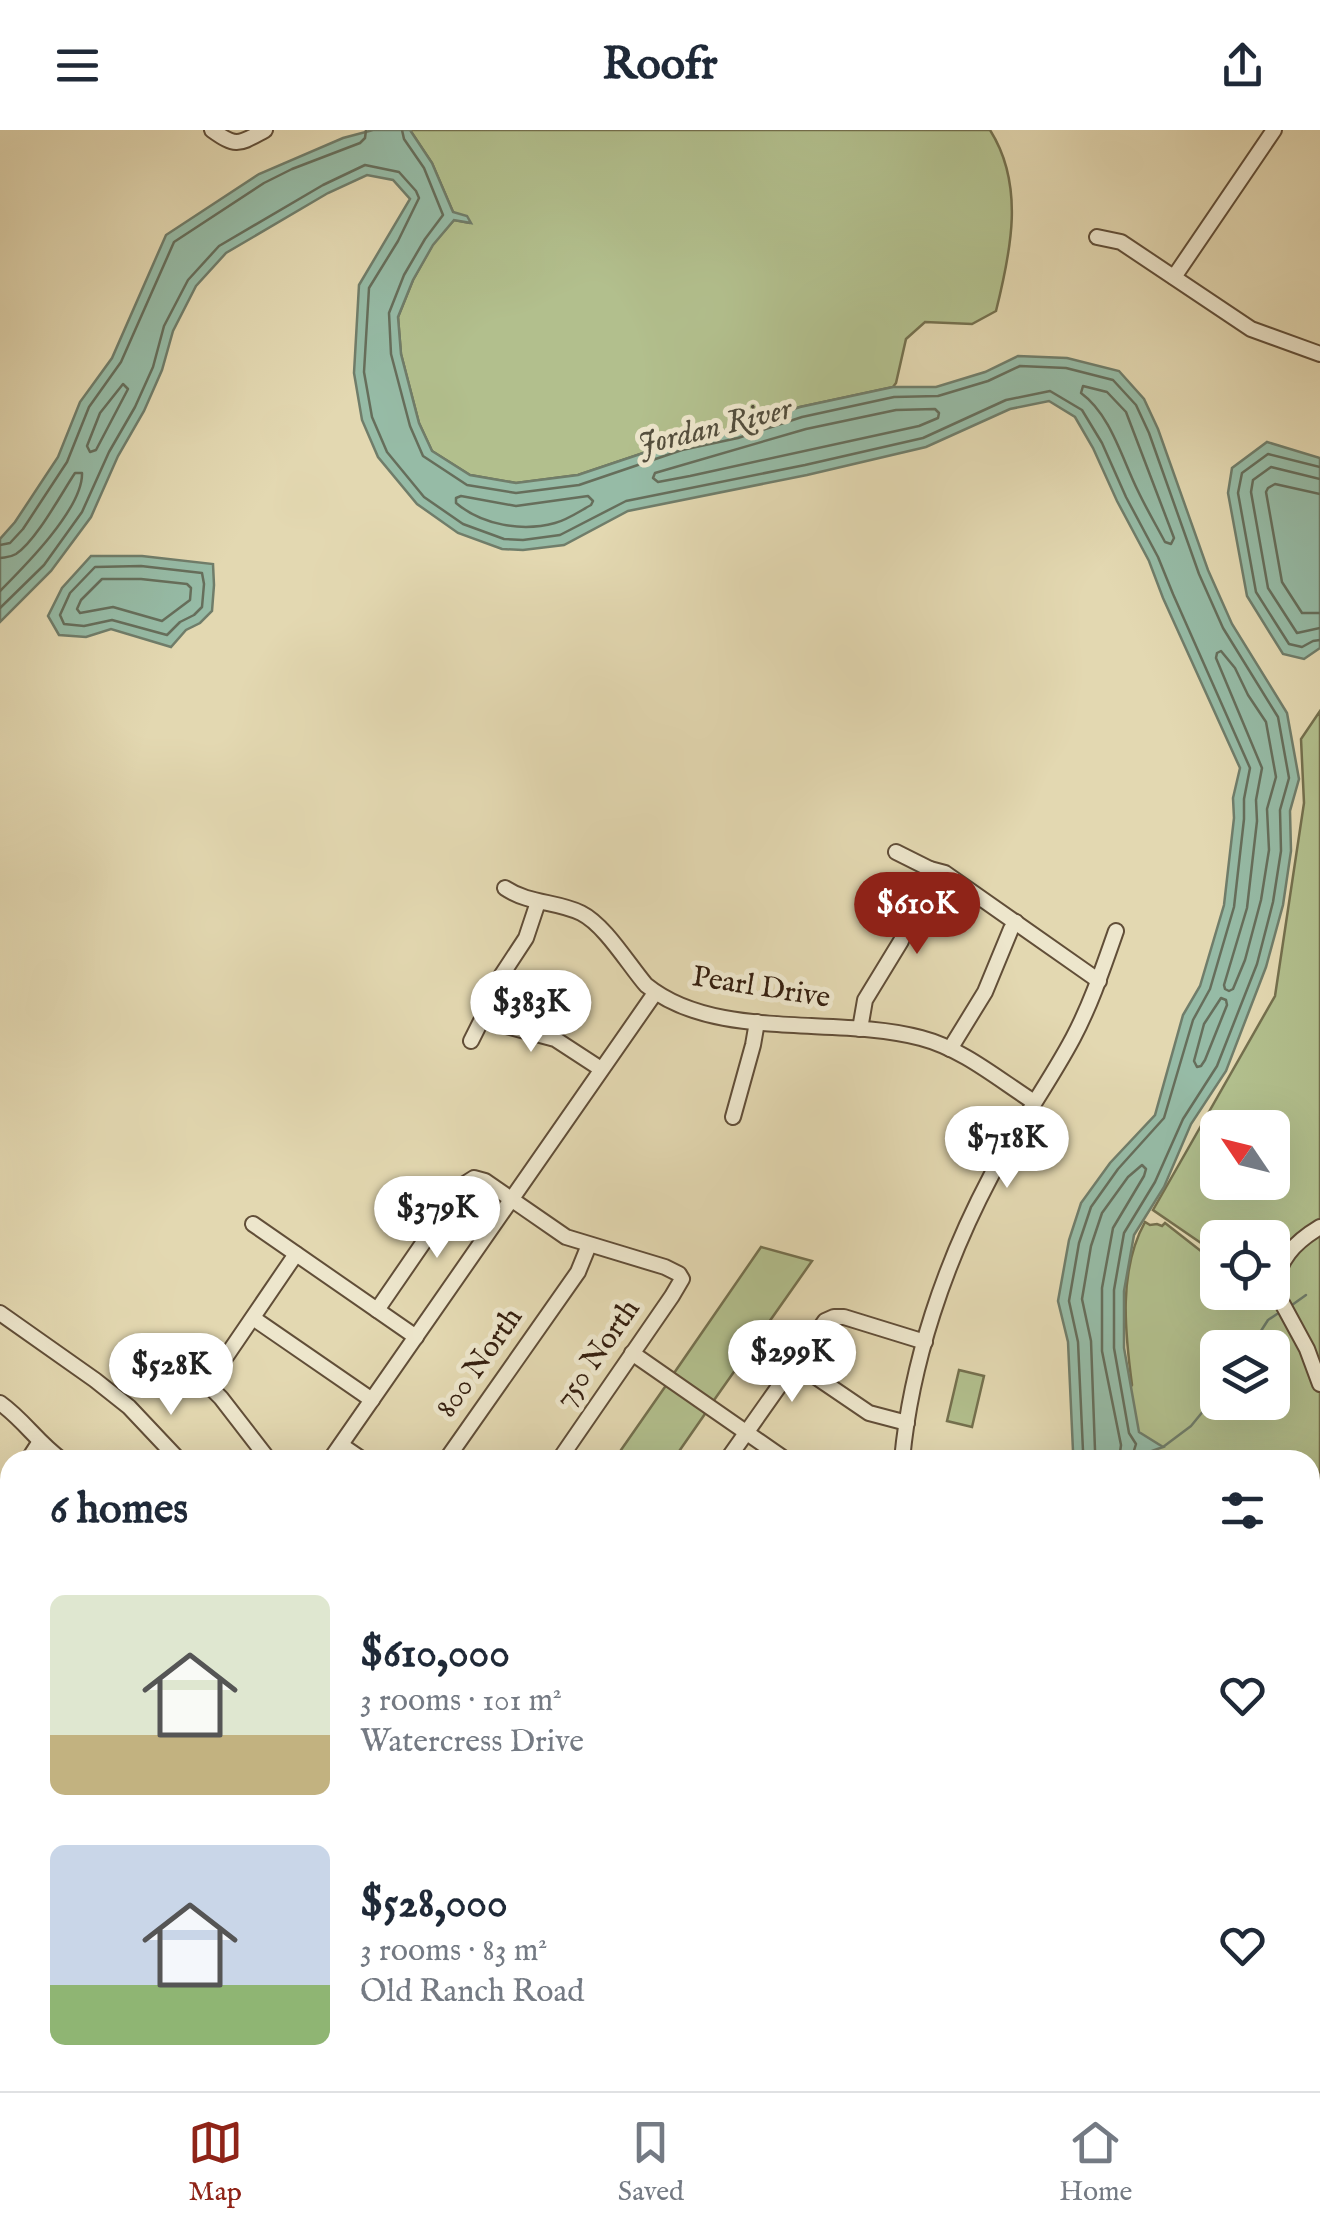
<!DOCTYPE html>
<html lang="en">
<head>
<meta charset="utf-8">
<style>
	:root { --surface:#fff; --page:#f2f2f3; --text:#1f2937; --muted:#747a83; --line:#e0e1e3; --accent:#8f2418 }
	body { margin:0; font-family:"IM FELL English",serif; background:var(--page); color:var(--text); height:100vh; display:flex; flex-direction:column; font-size:38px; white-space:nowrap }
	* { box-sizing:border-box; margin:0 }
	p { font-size:32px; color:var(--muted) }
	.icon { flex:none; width:55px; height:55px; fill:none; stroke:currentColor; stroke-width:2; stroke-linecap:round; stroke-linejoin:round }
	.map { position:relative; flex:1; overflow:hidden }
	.sheet { position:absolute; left:0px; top:1320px; width:1320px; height:642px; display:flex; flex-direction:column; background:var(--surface); border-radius:30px 30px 0 0; box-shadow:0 10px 40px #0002 }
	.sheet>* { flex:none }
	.needle { width:65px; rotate:305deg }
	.buttons { position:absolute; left:1200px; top:980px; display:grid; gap:20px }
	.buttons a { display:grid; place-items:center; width:90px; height:90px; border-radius:15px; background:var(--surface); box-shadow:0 10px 40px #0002; font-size:50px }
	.price { position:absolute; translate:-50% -85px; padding:0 22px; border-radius:35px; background:#fff; color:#222; font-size:32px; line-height:65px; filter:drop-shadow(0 2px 5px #0008) }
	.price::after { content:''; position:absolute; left:50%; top:60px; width:30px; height:22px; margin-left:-15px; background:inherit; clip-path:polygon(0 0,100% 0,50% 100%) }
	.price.on { background:var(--accent); color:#fff }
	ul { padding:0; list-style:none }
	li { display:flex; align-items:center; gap:30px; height:250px; padding:0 50px }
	li span { display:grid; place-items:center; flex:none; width:280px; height:200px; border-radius:15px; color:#555 }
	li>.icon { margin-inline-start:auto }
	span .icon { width:120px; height:120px; fill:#fffc; stroke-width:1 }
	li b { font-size:42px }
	h2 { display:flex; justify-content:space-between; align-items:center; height:120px; padding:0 50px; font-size:42px }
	header { display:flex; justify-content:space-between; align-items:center; height:130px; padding:0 50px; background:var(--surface); font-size:45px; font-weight:700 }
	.tab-bar { display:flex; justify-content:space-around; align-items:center; height:140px; border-top:2px solid var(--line); background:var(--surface); font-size:28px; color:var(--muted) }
	.tab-bar a { display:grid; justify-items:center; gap:5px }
	.tab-bar .on { color:var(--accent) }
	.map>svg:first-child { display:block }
	.green { fill:#b2bf8d; stroke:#74704e; stroke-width:2.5; fill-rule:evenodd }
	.water { fill:#96bba6; stroke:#707d6a; stroke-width:2.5 }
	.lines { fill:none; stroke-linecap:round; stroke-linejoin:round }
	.shore { stroke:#666e5b; stroke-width:2.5 }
	.stream { stroke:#707d6a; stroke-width:2.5 }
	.minor-casing { stroke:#614e38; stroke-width:18 }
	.minor { stroke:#ede6cc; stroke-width:14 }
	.labels { text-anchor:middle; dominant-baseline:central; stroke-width:10; stroke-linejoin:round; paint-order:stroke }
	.street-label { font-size:30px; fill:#362010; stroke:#ede6cc }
	.water-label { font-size:32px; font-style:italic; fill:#534e3d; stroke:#ede6cc }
</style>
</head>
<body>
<header><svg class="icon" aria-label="menu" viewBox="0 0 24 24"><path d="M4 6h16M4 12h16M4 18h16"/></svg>Roofr<svg class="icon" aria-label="share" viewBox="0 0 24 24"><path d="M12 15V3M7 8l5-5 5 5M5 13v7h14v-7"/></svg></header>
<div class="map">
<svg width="1320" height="1961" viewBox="0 0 1320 1961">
	<rect width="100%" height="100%" fill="#e3d8b1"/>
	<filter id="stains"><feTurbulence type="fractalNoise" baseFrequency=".002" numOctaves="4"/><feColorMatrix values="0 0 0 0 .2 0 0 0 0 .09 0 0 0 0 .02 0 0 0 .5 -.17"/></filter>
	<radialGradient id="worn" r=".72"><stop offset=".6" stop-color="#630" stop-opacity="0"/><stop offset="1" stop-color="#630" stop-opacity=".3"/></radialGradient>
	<g class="green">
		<path d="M410 0H990C1025 55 1011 121 996 181L972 194 925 192 906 209 896 253 893 257 800 277 735 298 679 311 578 345 516 353 470 345 432 321 419 293 401 224 398 187 413 150 433 114 454 90 470 93 453 82 432 33Z"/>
		<path d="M1320 581V1724L1310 1723V1330H1130L1121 1271 1132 1255C1125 1202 1118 1141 1145 1092L1150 1095 1157 1094 1162 1096 1165 1093 1206 1125 1204 1128 1216 1141 1217 1140 1218 1162H1272V1108H1218L1217 1124 1153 1080 1275 866 1304 673 1301 609ZM1218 998H1272V1052H1218ZM1218 1218H1272V1272H1218Z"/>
		<path d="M761 1117 812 1131 712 1273 672 1246Z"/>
		<path d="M959 1240 984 1246 972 1297 947 1291Z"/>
		<path d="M667 1254 707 1281 673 1330H614Z"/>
	</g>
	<g class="water">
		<path d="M373 0H410L432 33 453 82 467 86 471 93 454 90 433 115 413 150 398 187 401 224 419 293 432 321 470 345 516 353 578 345 679 311 735 298 800 277 893 257H936L985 242 1018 226 1067 228 1119 241 1144 269 1158 299 1208 440 1232 494 1287 583 1299 649 1290 681 1291 721 1283 775 1266 837 1226 941 1191 994 1164 1057 1134 1105 1124 1161V1218L1139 1302 1163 1317 1141 1325V1330H1067L1073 1321 1068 1212 1058 1171 1069 1110 1081 1073 1110 1033 1155 985 1183 885 1200 856 1224 775 1234 688 1233 668 1240 638 1163 468 1149 431 1117 371 1093 318 1075 287 1049 271 1010 279 926 317 807 345 628 381 564 415 523 420 502 419 458 403 417 374 378 327 362 290 354 243 359 155 410 69 393 50 367 45 328 63 226 123 196 156 173 201 162 240 144 281 118 326 91 387 51 441 0 492V409L15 392 58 327 80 272 112 228 166 105 259 44 343 8Z"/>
		<path d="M1267 312 1320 328V518L1304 529 1283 524 1247 466 1228 363 1232 338Z"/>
		<path d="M91 426H142L213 434 214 455 212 481 200 493 186 500 171 517 111 499 86 507 59 505 48 486 62 458Z"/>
	</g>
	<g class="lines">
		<g class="shore">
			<path d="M402 0 404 9 424 38 443 85 425 109 404 145 389 183 391 224 410 296 423 326 467 355 516 363 579 355 682 320 738 308 802 287 894 267 938 266 988 251 1020 236 1066 238 1113 250 1136 275 1149 303 1199 444 1223 498 1278 587 1289 648 1280 680 1281 721 1273 772 1257 834 1217 936 1183 989 1155 1052 1124 1103 1114 1160V1218L1129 1303 1136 1314 1131 1330"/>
			<path d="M123 254 128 259 96 320 90 322 87 316 100 283Z"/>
			<path d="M1083 256 1107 262 1126 282 1174 408 1171 414 1165 412C1156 395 1146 378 1138 361 1122 329 1111 285 1081 263Z"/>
			<path d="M935 279 939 283 938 288 919 296 690 346 658 352 653 348 655 343 806 299 896 280Z"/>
			<path d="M1320 337 1268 324 1242 343 1238 363 1256 462 1289 514 1302 517 1313 511 1320 510"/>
			<path d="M1320 349 1271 337 1253 350 1251 362 1268 458 1297 503 1320 498"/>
			<path d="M1320 364 1275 354 1268 358 1266 362 1282 452 1302 483H1320"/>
			<path d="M461 366 516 376 588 366 593 371 591 375C580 381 567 390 555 393 522 402 482 395 456 373V368Z"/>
			<path d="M0 415 10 413 23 399 67 332 89 277 121 232 174 112 264 53 292 39 360 13 365 8 366 0"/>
			<path d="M0 428C7 427 9 428 16 424 36 411 61 364 75 343H82C83 378 25 436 0 461"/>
			<path d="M141 436 202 443 204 454 202 477 194 485 180 492 167 505 112 490 84 496 64 494 60 485 70 463 95 437Z"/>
			<path d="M102 449H141L187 454 191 458 190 470 162 491 113 477 80 483 77 479 81 470Z"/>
			<path d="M0 478 44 435 82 382 109 322 135 277 153 237 164 196 188 150 219 116 323 55 365 35 399 42 416 61 419 68 398 111 369 158 364 242 372 287 387 322 424 367 463 394 504 409 523 410 560 405 626 371 805 335 923 308 1006 270 1050 261 1082 280 1102 313 1126 367 1158 427 1173 464 1250 638 1244 669V689L1234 777 1210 859 1193 890 1164 988 1118 1039 1091 1077 1079 1113 1069 1171 1078 1212 1083 1321 1079 1330"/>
			<path d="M1221 521 1235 538 1248 565 1266 592 1276 647 1267 679 1269 720 1261 770 1245 830 1233 859 1229 861 1225 859 1224 855 1247 778 1257 691 1256 670 1262 638 1216 528 1217 523Z"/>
			<path d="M1221 868 1226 870 1227 875 1205 930 1201 936 1197 937 1194 931 1204 894Z"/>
			<path d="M1094 1330 1095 1320 1091 1211 1082 1169 1091 1116 1102 1083 1128 1047 1142 1035 1146 1039 1144 1046 1113 1098 1102 1158V1221L1121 1315 1119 1330"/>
		</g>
		<g class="stream">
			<path d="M1292 1175 1306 1165"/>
			<path d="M1250 1218 1268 1190 1277 1184"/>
			<path d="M1163 1317 1191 1296 1218 1263"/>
		</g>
		<defs>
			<g id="minor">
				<path d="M212 0C237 18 239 14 265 0"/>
				<path d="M1097 107 1121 112 1251 199 1320 224"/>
				<path d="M1174 147 1274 0"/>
				<path d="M896 722 930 739 945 743 1099 851"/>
				<path d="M505 758C529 774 556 771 581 783 605 795 628 834 646 855 716 912 836 885 921 908 963 919 998 949 1034 972"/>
				<path d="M483 887 491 892 555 909 601 939"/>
				<path d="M860 899 865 870 901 811 930 739"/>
				<path d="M471 911 483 887 482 875 526 808 538 772"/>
				<path d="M950 919 985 862 1011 799 1016 792"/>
				<path d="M733 987 753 915 757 892"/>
				<path d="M253 1094 416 1207"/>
				<path d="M1320 1097C1295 1112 1277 1130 1275 1160L1307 1219 1320 1254"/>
				<path d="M377 1180 463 1055 474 1048 485 1051 566 1107 665 1137 679 1144 682 1149 672 1166 559 1330"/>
				<path d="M0 1183 95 1250 129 1277 179 1330"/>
				<path d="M253 1188 372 1270"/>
				<path d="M169 1216 221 1268 269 1330"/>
				<path d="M632 1223 786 1330"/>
				<path d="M794 1232 869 1283 907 1293"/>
				<path d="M208 1253 296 1124"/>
				<path d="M0 1273C24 1290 38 1313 62 1330"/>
				<path d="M341 1315 363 1330"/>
				<path d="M28 1330 39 1313"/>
				<path d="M330 1330 655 863"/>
				<path d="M446 1330 578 1142 589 1115"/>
				<path d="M727 1330 825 1191 834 1187H844L925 1212"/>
				<path d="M902 1330C911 1232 945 1133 991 1046 1016 998 1048 955 1073 908 1091 874 1103 838 1116 801"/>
				<path d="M0 1369 10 1355"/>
				<path d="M1310 1522 1320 1507"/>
				<path d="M0 1548 10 1533"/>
				<path d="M1310 1709 1320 1710"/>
				<path d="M0 1729 10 1715"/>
				<path d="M0 1832 10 1839"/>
				<path d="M75 1952 88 1961"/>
				<path d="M170 1952 182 1961"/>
				<path d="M521 1952 534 1961"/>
				<path d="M962 1952 976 1961"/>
				<path d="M22 1961 28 1952"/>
				<path d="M210 1961 216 1952"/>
				<path d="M272 1961 278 1952"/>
				<path d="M380 1961 386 1952"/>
				<path d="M489 1961 495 1952"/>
				<path d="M597 1961 603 1952"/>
				<path d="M662 1961 668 1952"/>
			</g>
		</defs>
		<use href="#minor" class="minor-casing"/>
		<use href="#minor" class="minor"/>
	</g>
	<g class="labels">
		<g class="street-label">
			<text transform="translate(761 858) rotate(9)">Pearl Drive</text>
			<text transform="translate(598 1224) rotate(-55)">750 North</text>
			<text transform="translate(480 1233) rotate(-55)">800 North</text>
		</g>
		<g class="water-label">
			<text transform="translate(715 298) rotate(-14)">Jordan River</text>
		</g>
	</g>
	<rect width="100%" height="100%" filter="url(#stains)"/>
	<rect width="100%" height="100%" fill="url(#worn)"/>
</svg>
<div class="buttons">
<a><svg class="needle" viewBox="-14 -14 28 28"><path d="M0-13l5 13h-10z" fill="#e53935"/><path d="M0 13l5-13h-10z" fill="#747a83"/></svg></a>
<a><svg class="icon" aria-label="locate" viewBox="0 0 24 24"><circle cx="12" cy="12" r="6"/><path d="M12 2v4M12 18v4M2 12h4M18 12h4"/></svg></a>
<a><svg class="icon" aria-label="layers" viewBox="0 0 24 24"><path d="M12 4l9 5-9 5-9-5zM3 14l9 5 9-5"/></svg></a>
</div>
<b class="price on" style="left:917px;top:827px">$610K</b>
<b class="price" style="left:531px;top:925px">$383K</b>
<b class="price" style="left:1007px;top:1061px">$718K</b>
<b class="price" style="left:437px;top:1131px">$379K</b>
<b class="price" style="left:792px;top:1275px">$299K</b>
<b class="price" style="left:171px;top:1288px">$528K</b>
<section class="sheet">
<h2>6 homes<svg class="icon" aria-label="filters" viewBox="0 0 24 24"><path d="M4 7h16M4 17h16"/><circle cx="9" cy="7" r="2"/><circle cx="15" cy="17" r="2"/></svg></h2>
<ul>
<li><span style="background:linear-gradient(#dfe7d0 70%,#c2b280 0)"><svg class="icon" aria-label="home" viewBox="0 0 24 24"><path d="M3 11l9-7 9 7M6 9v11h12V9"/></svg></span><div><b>$610,000</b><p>3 rooms · 101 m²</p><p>Watercress Drive</p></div><svg class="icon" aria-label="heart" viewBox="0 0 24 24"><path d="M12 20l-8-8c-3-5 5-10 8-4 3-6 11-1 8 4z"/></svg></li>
<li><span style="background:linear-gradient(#c9d6e8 70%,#8fb573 0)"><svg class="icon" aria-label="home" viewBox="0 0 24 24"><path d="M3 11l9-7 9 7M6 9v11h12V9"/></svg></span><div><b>$528,000</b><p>3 rooms · 83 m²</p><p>Old Ranch Road</p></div><svg class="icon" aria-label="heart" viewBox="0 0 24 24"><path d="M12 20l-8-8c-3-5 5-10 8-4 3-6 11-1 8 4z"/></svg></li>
</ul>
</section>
</div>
<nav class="tab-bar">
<a class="on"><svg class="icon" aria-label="map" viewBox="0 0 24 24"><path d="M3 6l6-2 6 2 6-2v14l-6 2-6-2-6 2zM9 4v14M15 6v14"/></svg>Map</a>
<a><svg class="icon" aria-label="saved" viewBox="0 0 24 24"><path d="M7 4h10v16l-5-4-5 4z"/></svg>Saved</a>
<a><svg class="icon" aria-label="home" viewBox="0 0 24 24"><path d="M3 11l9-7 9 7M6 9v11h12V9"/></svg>Home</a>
</nav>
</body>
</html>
